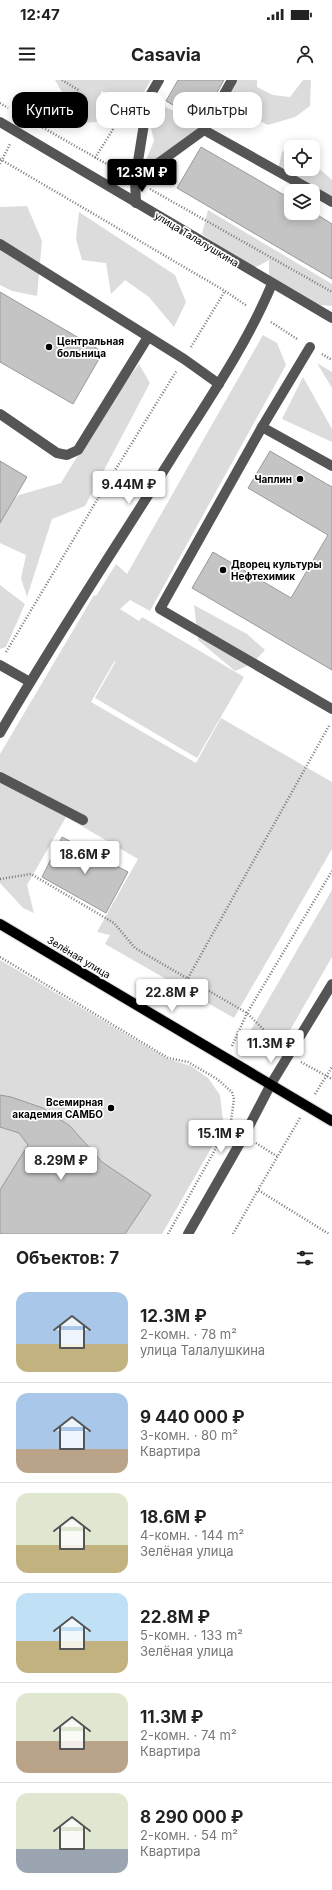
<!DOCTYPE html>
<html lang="ru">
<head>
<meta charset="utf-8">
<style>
	:root { --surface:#fff; --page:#f2f2f2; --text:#222; --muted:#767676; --line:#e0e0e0; --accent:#000 }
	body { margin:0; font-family:Inter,sans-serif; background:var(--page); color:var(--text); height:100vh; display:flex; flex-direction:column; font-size:15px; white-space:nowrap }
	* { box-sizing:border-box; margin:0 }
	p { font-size:13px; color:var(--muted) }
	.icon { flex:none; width:22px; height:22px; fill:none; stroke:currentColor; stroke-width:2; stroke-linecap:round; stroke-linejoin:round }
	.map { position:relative; height:1154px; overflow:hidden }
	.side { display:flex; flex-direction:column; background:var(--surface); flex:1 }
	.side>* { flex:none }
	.hud { position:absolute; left:12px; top:12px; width:308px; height:36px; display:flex; gap:8px }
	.controls { position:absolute; left:284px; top:60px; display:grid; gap:8px }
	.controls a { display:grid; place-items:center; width:36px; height:36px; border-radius:8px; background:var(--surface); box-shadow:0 2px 10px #0003; font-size:20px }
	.price { position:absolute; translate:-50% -34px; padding:0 9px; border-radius:4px; background:#fff; color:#222; font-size:13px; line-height:26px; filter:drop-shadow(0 1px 2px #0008) }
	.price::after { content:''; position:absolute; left:50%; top:24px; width:12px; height:9px; margin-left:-6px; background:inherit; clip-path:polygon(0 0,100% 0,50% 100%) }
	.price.selected { background:var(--accent); color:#fff }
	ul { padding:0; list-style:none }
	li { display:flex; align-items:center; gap:12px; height:100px; padding:0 16px }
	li+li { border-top:1px solid var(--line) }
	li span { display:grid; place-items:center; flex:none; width:112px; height:80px; border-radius:12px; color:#555 }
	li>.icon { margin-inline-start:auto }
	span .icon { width:48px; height:48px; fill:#fffc; stroke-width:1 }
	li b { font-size:17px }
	h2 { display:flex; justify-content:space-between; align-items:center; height:48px; padding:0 16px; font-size:17px }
	.tag { padding:0 14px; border-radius:12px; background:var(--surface); box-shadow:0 2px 10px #0003; font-size:14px; line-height:36px }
	.tag.selected { background:var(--accent); color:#fff }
	.status { display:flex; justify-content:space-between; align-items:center; height:28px; padding:0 20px; background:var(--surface); direction:ltr }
	.status svg { height:11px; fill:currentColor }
	header { display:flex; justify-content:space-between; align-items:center; height:52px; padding:0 16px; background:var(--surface); font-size:18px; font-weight:700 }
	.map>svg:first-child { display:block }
	.green { fill:#dcdcdc }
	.building { fill:#c4c4c4; stroke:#999 }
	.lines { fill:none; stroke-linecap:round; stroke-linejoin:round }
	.major-casing { stroke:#dbdbdb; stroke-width:12 }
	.path { stroke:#777; stroke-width:2.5; stroke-dasharray:1 2; stroke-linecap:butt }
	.minor { stroke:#555; stroke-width:10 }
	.major { stroke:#000; stroke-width:10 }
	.poi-dot { fill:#000; stroke:#fff; stroke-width:1.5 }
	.labels { text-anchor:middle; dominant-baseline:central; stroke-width:3.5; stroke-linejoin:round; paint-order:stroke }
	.street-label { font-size:10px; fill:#000; stroke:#fff }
	.poi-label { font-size:10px; font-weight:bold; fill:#000; stroke:#fff; text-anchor:start }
</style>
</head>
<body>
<div class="status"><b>12:47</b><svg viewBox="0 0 49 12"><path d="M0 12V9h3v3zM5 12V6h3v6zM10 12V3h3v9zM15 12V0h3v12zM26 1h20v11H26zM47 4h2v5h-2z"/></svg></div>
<header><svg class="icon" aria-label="menu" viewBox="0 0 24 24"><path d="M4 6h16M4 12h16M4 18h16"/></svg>Casavia<svg class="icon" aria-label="person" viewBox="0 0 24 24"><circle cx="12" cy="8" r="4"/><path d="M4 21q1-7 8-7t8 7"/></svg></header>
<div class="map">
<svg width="332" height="1154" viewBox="0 0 332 1154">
	<rect width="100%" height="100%" fill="#fff"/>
	<g class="green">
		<path d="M55 0H151L136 26 101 11 97 42 80 43Z"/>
		<path d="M237 0H257V7L273 15 290 17 303 0H311L310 26 295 37 268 45 251 37H236L210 34 221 9Z"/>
		<path d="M161 25 204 45 156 80H146L154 61 148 34Z"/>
		<path d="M292 66 293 67H291V89H313V83L332 100V126L277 94 282 72Z"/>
		<path d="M27 126 42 161 37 216 12 211 0 205V127Z"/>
		<path d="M208 130 332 204V226L320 225 269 197V180L251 190 202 154Z"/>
		<path d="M79 132 175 195 186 222 174 247 149 217 125 200 111 214 106 183 82 180 76 159Z"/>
		<path d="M263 255 277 263 286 285 150 531 130 520 120 529 139 541 142 537 244 597 197 678 95 618 116 581 114 582 91 622 196 683 221 638 332 702V769L234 938 105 864 110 855 97 852 138 779 66 737 27 805 34 833 23 828 0 803V674L94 515 96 516 116 484 127 494Z"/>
		<path d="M317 283 332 292V308Z"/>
		<path d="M139 284 150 303 85 426 52 439 27 517 21 498 26 475 0 463V428L19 415 61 403 113 318Z"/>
		<path d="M303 297 332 349V362L282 339Z"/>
		<path d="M0 505 25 524 6 567 0 569Z"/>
		<path d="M194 525 247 554 265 570 252 584 235 591 198 560Z"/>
		<path d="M332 810V877L289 952 269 963 245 960Z"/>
		<path d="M0 880 168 979 191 986 208 998 220 1015 223 1041 217 1058 162 1154H0Z"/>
	</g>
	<g class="building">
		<path d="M178 0H224L201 41 166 21Z"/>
		<path d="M201 67 291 119V133L313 132 332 144V199L177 108Z"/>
		<path d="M0 212 103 272 73 324 0 282Z"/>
		<path d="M270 371 332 407V590L192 508 213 472 291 518 328 455 248 408Z"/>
		<path d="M0 381 27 397 0 443Z"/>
		<path d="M62 757 128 792 106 833 42 797Z"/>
		<path d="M0 1015 11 1017 43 1028 70 1046 102 1082 151 1115 125 1154H0V1110L28 1065 19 1053 0 1047Z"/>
	</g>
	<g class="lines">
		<defs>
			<path id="major" d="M0 844 332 1041"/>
		</defs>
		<use href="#major" class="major-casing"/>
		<g class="path">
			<path d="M62 0 80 11"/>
			<path d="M0 23 8 28"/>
			<path d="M40 46 121 92"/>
			<path d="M95 78 132 19"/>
			<path d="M0 79 225 211 247 226"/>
			<path d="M0 84 10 64"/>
			<path d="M150 109 332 212"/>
			<path d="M271 242 297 259"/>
			<path d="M191 267 225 211"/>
			<path d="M322 274 332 280"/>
			<path d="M6 572 109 400 177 290"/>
			<path d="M0 799 31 794 114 843 135 868 247 933 278 964"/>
			<path d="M0 877 168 978 188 982 217 999 232 1012 234 1019 231 1041 233 1043"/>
			<path d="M188 898 330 644"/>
			<path d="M232 966 247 933 332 791"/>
			<path d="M301 982 332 999"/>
			<path d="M315 1014 332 987"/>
			<path d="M300 1038 258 1110 329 1154"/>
			<path d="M256 1063 278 1077"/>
			<path d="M168 1154 231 1041"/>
			<path d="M233 1154 258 1110"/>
		</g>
		<g class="minor">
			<path d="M0 42 332 238"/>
			<path d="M204 50 232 0"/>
			<path d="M135 100 204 50 313 111"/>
			<path d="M313 111 332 122"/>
			<path d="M136 123 135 100 148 19 159 0"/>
			<path d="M0 164 184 279 219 304"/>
			<path d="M310 267 262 347 160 529 332 629"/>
			<path d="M0 334 57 373 67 375 78 370 148 257"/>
			<path d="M262 347 332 386"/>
			<path d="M0 585 30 602"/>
			<path d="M0 653C54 560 114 470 171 379 207 322 246 266 272 204"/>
			<path d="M0 697 83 740"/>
			<path d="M188 1154 244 1056 271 1004 332 904"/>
		</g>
		<use href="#major" class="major"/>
	</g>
	<g class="poi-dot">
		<circle cx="49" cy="267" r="4"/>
		<circle cx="300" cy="399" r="4"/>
		<circle cx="223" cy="490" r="4"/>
		<circle cx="111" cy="1028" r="4"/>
	</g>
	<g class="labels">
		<g class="street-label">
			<text transform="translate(197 159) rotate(31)">улица Талалушкина</text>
			<text transform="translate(79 877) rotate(31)">Зелёная улица</text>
		</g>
		<g class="poi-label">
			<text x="57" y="261">Центральная<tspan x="57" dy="12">больница</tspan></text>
			<text x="292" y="399" text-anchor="end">Чаплин</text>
			<text x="231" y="484">Дворец культуры<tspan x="231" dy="12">Нефтехимик</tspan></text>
			<text x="103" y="1022" text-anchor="end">Всемирная<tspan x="103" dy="12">академия САМБО</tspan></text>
		</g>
	</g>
</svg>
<div class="controls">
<a><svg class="icon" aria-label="locate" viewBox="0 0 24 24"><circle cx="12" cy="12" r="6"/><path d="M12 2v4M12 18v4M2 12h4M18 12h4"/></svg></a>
<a><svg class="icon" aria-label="layers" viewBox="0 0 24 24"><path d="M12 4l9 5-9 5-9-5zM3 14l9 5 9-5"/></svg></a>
</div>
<b class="price selected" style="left:142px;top:113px">12.3M ₽</b>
<b class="price" style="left:129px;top:425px">9.44M ₽</b>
<b class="price" style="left:85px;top:795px">18.6M ₽</b>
<b class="price" style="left:172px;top:933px">22.8M ₽</b>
<b class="price" style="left:271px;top:984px">11.3M ₽</b>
<b class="price" style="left:221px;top:1074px">15.1M ₽</b>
<b class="price" style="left:61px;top:1101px">8.29M ₽</b>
<div class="hud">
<a class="tag selected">Купить</a>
<a class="tag">Снять</a>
<a class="tag">Фильтры</a>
</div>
</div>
<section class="side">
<h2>Объектов: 7<svg class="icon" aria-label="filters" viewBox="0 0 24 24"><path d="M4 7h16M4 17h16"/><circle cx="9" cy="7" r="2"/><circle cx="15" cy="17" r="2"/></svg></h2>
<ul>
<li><span style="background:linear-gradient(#a9c7e8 65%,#c2b280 0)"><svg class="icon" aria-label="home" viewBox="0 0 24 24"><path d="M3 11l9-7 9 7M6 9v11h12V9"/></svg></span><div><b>12.3M ₽</b><p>2-комн. · 78 m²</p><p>улица Талалушкина</p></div></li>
<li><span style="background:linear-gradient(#a9c7e8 70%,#b9a48a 0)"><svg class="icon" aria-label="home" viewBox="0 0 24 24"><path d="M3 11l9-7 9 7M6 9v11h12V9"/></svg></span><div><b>9 440 000 ₽</b><p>3-комн. · 80 m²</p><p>Квартира</p></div></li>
<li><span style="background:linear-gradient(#dfe7d0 65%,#c2b280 0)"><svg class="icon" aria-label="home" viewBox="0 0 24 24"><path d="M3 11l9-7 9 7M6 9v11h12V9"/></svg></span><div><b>18.6M ₽</b><p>4-комн. · 144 m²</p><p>Зелёная улица</p></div></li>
<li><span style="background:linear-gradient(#bfe0f5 60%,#c2b280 0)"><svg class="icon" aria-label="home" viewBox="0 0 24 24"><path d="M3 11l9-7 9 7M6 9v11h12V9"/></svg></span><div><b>22.8M ₽</b><p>5-комн. · 133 m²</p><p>Зелёная улица</p></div></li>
<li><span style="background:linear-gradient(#dfe7d0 60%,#b9a48a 0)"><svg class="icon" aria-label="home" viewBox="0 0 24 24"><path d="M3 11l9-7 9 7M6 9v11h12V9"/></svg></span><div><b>11.3M ₽</b><p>2-комн. · 74 m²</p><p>Квартира</p></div></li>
<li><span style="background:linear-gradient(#dfe7d0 70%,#9aa5b1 0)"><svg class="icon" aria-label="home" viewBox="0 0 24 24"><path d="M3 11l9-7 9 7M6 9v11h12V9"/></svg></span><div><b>8 290 000 ₽</b><p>2-комн. · 54 m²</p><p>Квартира</p></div></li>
</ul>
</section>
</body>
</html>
